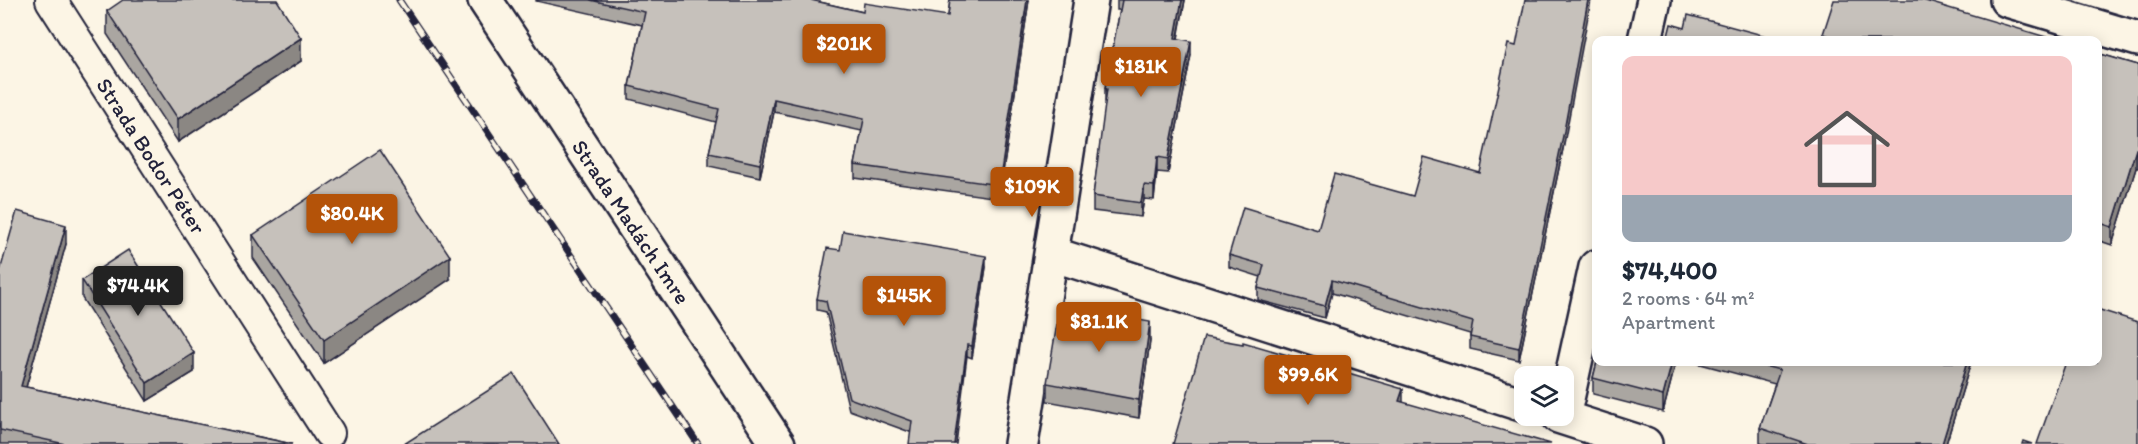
<!DOCTYPE html>
<html lang="en">
<head>
<meta charset="utf-8">
<style>
	:root { --surface:#fff; --page:#f6f6f7; --text:#1f2937; --muted:#747a83; --accent:#b45309 }
	body { margin:0; font-family:Itim,sans-serif; background:var(--page); color:var(--text); height:100vh; display:flex; flex-direction:column; font-size:22px; white-space:nowrap }
	* { box-sizing:border-box; margin:0 }
	p { font-size:20px; color:var(--muted) }
	.icon { flex:none; width:33px; height:33px; fill:none; stroke:currentColor; stroke-width:2; stroke-linecap:round; stroke-linejoin:round }
	.map { position:relative; flex:1; overflow:hidden }
	.sheet { position:absolute; left:1592px; top:36px; width:510px; height:330px; display:flex; flex-direction:column; background:var(--surface); border-radius:12px; box-shadow:0 3px 15px #0003 }
	.sheet>* { flex:none }
	.fabs { position:absolute; left:1514px; top:366px; display:grid; gap:12px }
	.fabs a { display:grid; place-items:center; width:60px; height:60px; border-radius:12px; background:var(--surface); box-shadow:0 3px 15px #0003; font-size:30px }
	.price { position:absolute; translate:-50% -51px; padding:0 14px; border-radius:6px; background:var(--accent); color:#fff; font-size:20px; line-height:39px; filter:drop-shadow(0 2px 3px #0008) }
	.price::after { content:''; position:absolute; left:50%; top:36px; width:18px; height:14px; margin-left:-9px; background:inherit; clip-path:polygon(0 0,100% 0,50% 100%) }
	.price.active { background:#222; color:#fff }
	ul { padding:0; list-style:none }
	li { display:grid; align-content:center; gap:12px; height:318px; padding:0 30px }
	li span { display:grid; place-items:center; height:186px; border-radius:12px; color:#555 }
	li>.icon { margin-inline-start:auto }
	span .icon { width:108px; height:108px; fill:#fffc; stroke-width:1 }
	li b { font-size:26px }
	.map>svg:first-child { display:block }
	.lines { fill:none; stroke-linecap:round; stroke-linejoin:round }
	.service-casing { stroke:#22223b; stroke-width:34 }
	.minor-casing { stroke:#22223b; stroke-width:38 }
	.tertiary-casing { stroke:#22223b; stroke-width:38 }
	.service { stroke:#fcf5e5; stroke-width:30 }
	.minor { stroke:#fcf5e5; stroke-width:33 }
	.tertiary { stroke:#fcf5e5; stroke-width:33 }
	.rail-casing { stroke:#22223b; stroke-width:7 }
	.rail { stroke:#fcf5e5; stroke-width:4.5; stroke-dasharray:14; stroke-linecap:butt }
	.wall { fill:#aaa6a1; stroke:#22223b; stroke-width:1.5 }
	.shaded-wall { fill:#8b8783; stroke:#22223b; stroke-width:1.5 }
	.building { fill:#c6c1bb; stroke:#22223b; stroke-width:1.5 }
	.labels { text-anchor:middle; dominant-baseline:central; stroke-width:4.5; stroke-linejoin:round; paint-order:stroke }
	.street-label { font-size:22px; fill:#22223b; stroke:#fcf5e5 }
</style>
</head>
<body>
<div class="map">
<svg width="2138" height="444" viewBox="0 0 2138 444">
	<rect width="100%" height="100%" fill="#fcf5e5"/>
	<filter id="ink" filterUnits="userSpaceOnUse"><feTurbulence type="fractalNoise" baseFrequency=".0167" numOctaves="2"/><feDisplacementMap in="SourceGraphic" scale="12" xChannelSelector="R" yChannelSelector="G"/><feConvolveMatrix kernelMatrix="1 2 1 2 8 2 1 2 1" color-interpolation-filters="sRGB"/></filter>
	<g filter="url(#ink)">
		<g class="lines">
			<defs>
				<path id="service" d="M51 0 329 433"/>
				<g id="minor">
					<path d="M2007 0 2138 39"/>
					<path d="M1645 40 1654 0"/>
					<path d="M1052 254 1524 405"/>
					<path d="M1558 416 1645 444"/>
					<path d="M1563 417 1596 267"/>
					<path d="M1021 444 1091 0"/>
				</g>
				<path id="tertiary" d="M485 0 778 444"/>
			</defs>
			<use href="#service" class="service-casing"/>
			<use href="#minor" class="minor-casing"/>
			<use href="#tertiary" class="tertiary-casing"/>
			<use href="#service" class="service"/>
			<use href="#minor" class="minor"/>
			<use href="#tertiary" class="tertiary"/>
			<defs>
				<path id="rail" d="M399 0 698 444"/>
			</defs>
			<use href="#rail" class="rail-casing"/>
			<use href="#rail" class="rail"/>
		</g>
		<g class="wall">
			<path d="M536 0H811L863 12 948 16 950 0H1029L999 198 855 178V165L862 131 774 112 760 177 709 166V153L716 122 629 99V86L642 25 536 1Z"/>
			<path d="M1117 0H1185L1178 39 1191 55 1168 173 1157 172 1154 200 1144 199 1141 217 1093 211V196L1106 103 1105 102V88L1120 10H1117Z"/>
			<path d="M107 11 301 61 178 142 107 34Z"/>
			<path d="M1823 34 2056 40H1823Z"/>
			<path d="M2097 53 2138 65V168H2136L2112 245 2097 240Z"/>
			<path d="M1564 144 1519 360 1470 349V334L1332 293 1325 318 1258 300V288L1261 277 1229 267V255L1318 230Z"/>
			<path d="M253 235 450 279 324 363 253 258Z"/>
			<path d="M66 244 26 387 292 444H0V271Z"/>
			<path d="M840 250 986 267 972 358 967 356 910 432 849 410 826 312 817 310V299Z"/>
			<path d="M82 280 194 372 147 401 82 298Z"/>
			<path d="M1150 341 1139 418 1047 401V383Z"/>
			<path d="M1597 362H1676L1663 412 1593 394V378Z"/>
			<path d="M1693 362H1971L1946 444H1763L1760 443V428L1775 384Z"/>
		</g>
		<g class="shaded-wall">
			<path d="M1027 0H1029L999 198V185Z"/>
			<path d="M1182 0H1185L1175 52V38Z"/>
			<path d="M1588 0H1591L1564 144 1519 360V348Z"/>
			<path d="M301 38V61L178 142V119Z"/>
			<path d="M1191 41V55L1168 173V159Z"/>
			<path d="M774 99V112L760 177V164Z"/>
			<path d="M2136 149V168L2112 245V227Z"/>
			<path d="M1157 157V172L1154 200V186Z"/>
			<path d="M1144 185V199L1141 217V203Z"/>
			<path d="M66 225V244L21 405V386Z"/>
			<path d="M450 256V279L324 363V340Z"/>
			<path d="M986 256V267L972 358V346Z"/>
			<path d="M1332 280V293L1325 318V306Z"/>
			<path d="M1150 322V341L1139 418V400Z"/>
			<path d="M967 345V356L956 444H954Z"/>
			<path d="M194 353V372L147 401V383Z"/>
			<path d="M1672 362H1676L1663 412V396Z"/>
			<path d="M1967 362H1971L1946 444H1942Z"/>
			<path d="M1403 389V403L1399 401Z"/>
		</g>
		<g class="building">
			<path d="M123 0H277L301 38 178 119 107 11Z"/>
			<path d="M590 0H811L863 12 864 3 948 16 950 0H1027L999 185 855 165 864 119 774 99 760 164 709 153 719 109 629 86 645 12Z"/>
			<path d="M1122 0H1182L1175 38 1191 41 1168 159 1157 157 1154 186 1144 185 1141 203 1093 196 1107 89 1105 88Z"/>
			<path d="M1525 0H1588L1564 131 1519 348 1470 337 1473 322 1332 280 1325 306 1258 288 1264 265 1229 255 1243 207 1318 230 1334 174 1413 196 1424 157 1480 173 1508 44 1516 46Z"/>
			<path d="M1834 0H1922L2056 40H1843L1823 34Z"/>
			<path d="M1688 15 1766 36 1765 40H1667L1671 24 1685 28Z"/>
			<path d="M2097 53 2138 65V150L2136 149 2112 227 2097 222Z"/>
			<path d="M380 150 450 256 324 340 253 235Z"/>
			<path d="M17 211 66 225 21 386 292 444H65L0 430V271Z"/>
			<path d="M843 231 986 256 972 346 967 345 954 444H909L912 421 849 398 826 301 817 299 827 248 840 250Z"/>
			<path d="M128 250 194 353 147 383 82 280Z"/>
			<path d="M1060 306 1150 322 1139 400 1047 383Z"/>
			<path d="M2097 309 2138 322V444H2037L2066 362H2097Z"/>
			<path d="M1204 337 1243 344V342L1403 389 1399 401 1551 444H1173Z"/>
			<path d="M1597 362H1672L1663 396 1593 378Z"/>
			<path d="M1748 362H1967L1942 444H1808L1760 428 1780 370Z"/>
			<path d="M514 374 559 444H404Z"/>
			<path d="M2023 441 2032 444H2022Z"/>
		</g>
	</g>
	<g class="labels">
		<g class="street-label">
			<text transform="translate(151 156) rotate(57)">Strada Bodor Péter</text>
			<text transform="translate(631 222) rotate(56)">Strada Madách Imre</text>
		</g>
	</g>
</svg>
<div class="fabs">
<a><svg class="icon" aria-label="layers" viewBox="0 0 24 24"><path d="M12 4l9 5-9 5-9-5zM3 14l9 5 9-5"/></svg></a>
</div>
<b class="price" style="left:844px;top:75px">$201K</b>
<b class="price" style="left:1141px;top:98px">$181K</b>
<b class="price" style="left:1032px;top:218px">$109K</b>
<b class="price" style="left:352px;top:245px">$80.4K</b>
<b class="price active" style="left:138px;top:317px">$74.4K</b>
<b class="price" style="left:904px;top:327px">$145K</b>
<b class="price" style="left:1099px;top:353px">$81.1K</b>
<b class="price" style="left:1308px;top:406px">$99.6K</b>
<section class="sheet">
<ul>
<li><span style="background:linear-gradient(#f6c9c9 75%,#9aa5b1 0)"><svg class="icon" aria-label="home" viewBox="0 0 24 24"><path d="M3 11l9-7 9 7M6 9v11h12V9"/></svg></span><div><b>$74,400</b><p>2 rooms · 64 m²</p><p>Apartment</p></div></li>
</ul>
</section>
</div>
</body>
</html>
